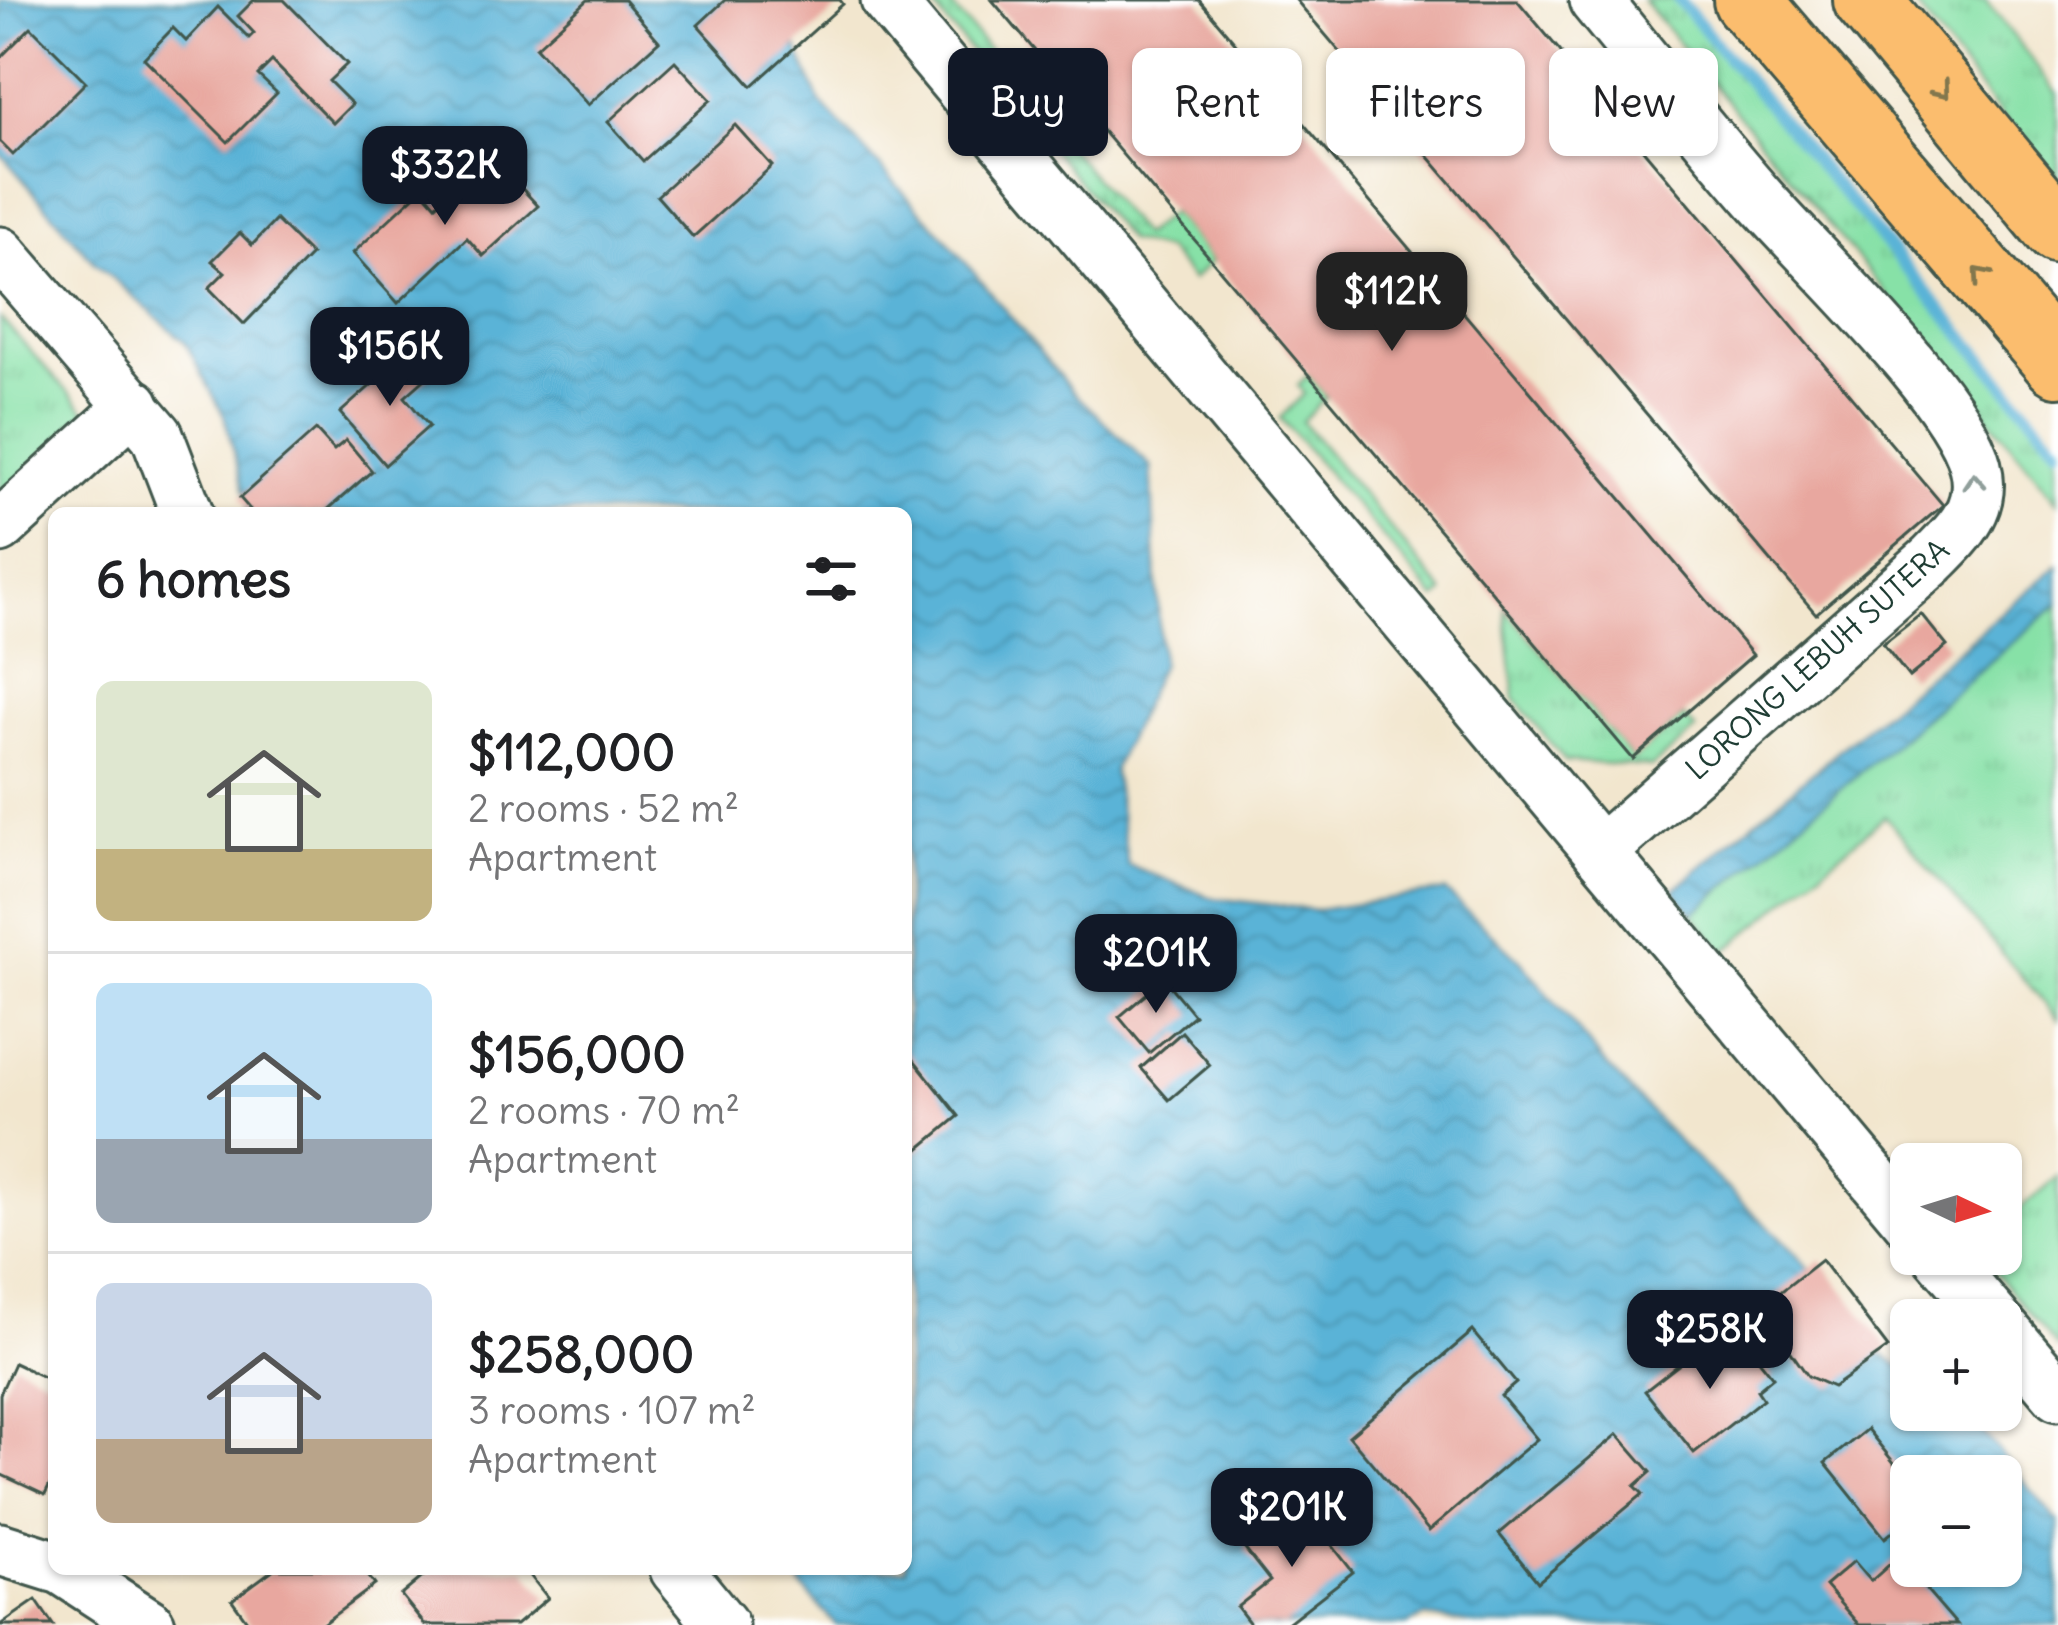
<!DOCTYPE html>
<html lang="en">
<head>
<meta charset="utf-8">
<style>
	:root { --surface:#fff; --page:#f2f2f2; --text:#202124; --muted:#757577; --line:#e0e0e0; --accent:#111827 }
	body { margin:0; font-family:Delius,sans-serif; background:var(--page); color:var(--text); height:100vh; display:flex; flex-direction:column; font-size:45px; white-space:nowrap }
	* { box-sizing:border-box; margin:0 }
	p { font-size:39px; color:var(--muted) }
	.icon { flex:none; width:66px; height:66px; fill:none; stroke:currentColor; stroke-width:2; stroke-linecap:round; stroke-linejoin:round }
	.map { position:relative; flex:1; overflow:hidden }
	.details { position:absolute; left:48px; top:507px; width:864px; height:1068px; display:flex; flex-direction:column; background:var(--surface); border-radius:18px; box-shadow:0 3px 9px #0004 }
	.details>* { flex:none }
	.banner { position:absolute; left:948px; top:48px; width:930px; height:108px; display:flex; gap:24px }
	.needle { width:78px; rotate:94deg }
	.controls { position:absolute; left:1890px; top:1143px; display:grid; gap:24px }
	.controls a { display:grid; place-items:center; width:132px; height:132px; border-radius:18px; background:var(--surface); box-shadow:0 3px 9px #0004; font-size:60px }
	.price { position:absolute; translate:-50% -102px; padding:0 27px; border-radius:24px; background:var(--accent); color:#fff; font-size:39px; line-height:78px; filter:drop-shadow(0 3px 6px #0008) }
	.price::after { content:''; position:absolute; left:50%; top:72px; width:36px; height:27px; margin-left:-18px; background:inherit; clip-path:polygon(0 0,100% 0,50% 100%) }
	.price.on { background:#222; color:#fff }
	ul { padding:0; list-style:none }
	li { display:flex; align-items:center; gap:36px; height:300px; padding:0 48px }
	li+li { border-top:3px solid var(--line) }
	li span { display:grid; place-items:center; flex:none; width:336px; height:240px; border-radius:18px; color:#555 }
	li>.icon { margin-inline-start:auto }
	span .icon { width:144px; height:144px; fill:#fffc; stroke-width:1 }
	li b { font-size:51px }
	h2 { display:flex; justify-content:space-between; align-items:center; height:144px; padding:0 48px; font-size:51px }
	.pill { padding:0 42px; border-radius:18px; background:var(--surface); box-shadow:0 3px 9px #0004; font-size:42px; line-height:108px }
	.pill.on { background:var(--accent); color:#fff }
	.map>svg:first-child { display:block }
	.grass { fill:url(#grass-tufts); stroke:#538f6e; stroke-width:3 }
	.water { fill:url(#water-waves); stroke:#3c7886; stroke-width:3; fill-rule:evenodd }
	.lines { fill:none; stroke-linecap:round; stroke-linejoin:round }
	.stream { stroke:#5ab3d7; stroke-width:12 }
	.building { fill:#e8a79f }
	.minor-casing { stroke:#3f564b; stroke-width:57 }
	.highway-casing { stroke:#3f564b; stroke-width:72 }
	.minor { stroke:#fff; stroke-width:51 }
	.highway { stroke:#fbbd6e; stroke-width:66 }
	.oneway { stroke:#82774e }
	.oneway2 { stroke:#8f9e9a }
	.labels { text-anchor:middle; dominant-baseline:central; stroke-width:9; stroke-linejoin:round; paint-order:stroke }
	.street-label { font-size:30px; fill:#1f3d34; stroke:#fff }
</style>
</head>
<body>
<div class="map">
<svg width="2058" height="1625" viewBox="0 0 2058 1625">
	<defs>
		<pattern id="grass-tufts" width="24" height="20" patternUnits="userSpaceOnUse" patternTransform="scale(3)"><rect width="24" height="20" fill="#87e1a7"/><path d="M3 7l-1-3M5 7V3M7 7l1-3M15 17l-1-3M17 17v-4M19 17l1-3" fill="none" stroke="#74c290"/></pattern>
		<pattern id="water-waves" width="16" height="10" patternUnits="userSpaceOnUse" patternTransform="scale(3)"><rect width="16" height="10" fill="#5ab3d7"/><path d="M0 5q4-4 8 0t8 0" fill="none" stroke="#4a93af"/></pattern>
	</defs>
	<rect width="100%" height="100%" fill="#fff"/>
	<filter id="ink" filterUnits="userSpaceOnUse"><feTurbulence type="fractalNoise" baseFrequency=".00833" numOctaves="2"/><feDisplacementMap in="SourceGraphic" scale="24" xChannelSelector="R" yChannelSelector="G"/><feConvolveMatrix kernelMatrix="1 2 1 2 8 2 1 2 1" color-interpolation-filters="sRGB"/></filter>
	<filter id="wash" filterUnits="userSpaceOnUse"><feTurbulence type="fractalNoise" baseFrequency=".004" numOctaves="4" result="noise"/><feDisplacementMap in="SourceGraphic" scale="48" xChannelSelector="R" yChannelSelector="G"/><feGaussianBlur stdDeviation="2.7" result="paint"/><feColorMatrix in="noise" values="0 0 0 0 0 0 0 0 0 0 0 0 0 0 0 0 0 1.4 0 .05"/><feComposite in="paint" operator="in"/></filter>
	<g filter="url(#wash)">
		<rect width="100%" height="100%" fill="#f2e6ce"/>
		<g class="grass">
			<path d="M928 0H947L1142 236 1171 212 1212 261 1192 280 1166 250 1128 241Z"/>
			<path d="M1643 0H1679L2058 447V501Z"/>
			<path d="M1911 0H1986L2058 94V190Z"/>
			<path d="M0 318 90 416 0 496Z"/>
			<path d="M1309 374 1327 397 1302 421 1444 593 1436 599 1280 418 1304 394 1298 385Z"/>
			<path d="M2058 604V1019L1885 816 1724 952 1693 914Z"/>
			<path d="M1505 608 1633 759 1683 716 1696 730 1652 767 1565 761 1515 699Z"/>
			<path d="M2058 1177V1348L1980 1254H2001V1225Z"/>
		</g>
		<g class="water">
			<path d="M0 0H777L820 102 943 235 1072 391 1151 466 1161 664 1113 770 1128 865 1213 898 1317 910 1445 891 1520 960 1606 1065 1689 1153 1795 1251 1876 1350 1911 1374V1410L1965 1411 2058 1522V1625H1484L1425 1617 1406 1625H836L802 1587 796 1569H906V513H249L225 418 185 342 95 263 0 153ZM1911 1476H2001V1566H1911Z"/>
			<path d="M2058 565V604L1693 914 1673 890Z"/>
		</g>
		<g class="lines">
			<path class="stream" d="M1679 0 2058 447"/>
		</g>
		<g id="blocks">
			<g class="building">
				<path d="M254 0H284L347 64 329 81 352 104 333 123 272 61 258 75 277 93 228 142 144 58 173 28 186 41 218 7 249 38 254 33 238 16Z"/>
				<path d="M588 0H624L659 41 588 105 536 47Z"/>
				<path d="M725 0H840L843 4 752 86 698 25Z"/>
				<path d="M992 0H1199L1753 655 1633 759Z"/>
				<path d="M1296 0H1517L1943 505 1816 614Z"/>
				<path d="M31 27 86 82 13 155 0 142V58Z"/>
				<path d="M675 61 711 100 643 161 608 122Z"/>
				<path d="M735 125 772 166 693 237 657 196Z"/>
				<path d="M491 155 538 206 483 256 467 238 398 303 353 253 422 189 436 205Z"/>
				<path d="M276 220 311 255 244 324 209 288 225 272 212 261 240 233 252 245Z"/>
				<path d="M411 350 432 373 405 397 429 426 385 465 340 413Z"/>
				<path d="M316 430 334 450 346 440 372 471 324 513H253L240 498Z"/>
				<path d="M1921 614 1947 646 1909 677 1883 644Z"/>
				<path d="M1164 979 1194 1015 1149 1053 1119 1017Z"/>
				<path d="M1182 1032 1210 1065 1169 1100 1141 1068Z"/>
				<path d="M906 1050 959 1116 906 1160Z"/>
				<path d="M1821 1260 1888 1348 1833 1387 1808 1376 1760 1308Z"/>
				<path d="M1473 1331 1516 1383 1501 1396 1537 1439 1429 1531 1349 1436Z"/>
				<path d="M1709 1341 1723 1360 1745 1342 1773 1377 1757 1390 1763 1399 1694 1453 1645 1391Z"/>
				<path d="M14 1363 54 1382V1476L45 1495 0 1474V1394Z"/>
				<path d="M1867 1429 1911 1484V1517L1885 1538 1825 1463Z"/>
				<path d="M1618 1434 1651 1472 1635 1486 1643 1494 1538 1582 1499 1534Z"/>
				<path d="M1300 1504 1353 1572 1285 1625H1251L1237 1607 1270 1581 1244 1548Z"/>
				<path d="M1898 1557 1957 1625H1859L1825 1586 1854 1561 1871 1581Z"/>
				<path d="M274 1569H363L375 1585 321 1625H250L232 1600Z"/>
				<path d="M432 1569H525L548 1598 516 1625H425L401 1595Z"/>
				<path d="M36 1600 53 1625H0Z"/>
			</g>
		</g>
	</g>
	<g filter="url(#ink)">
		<use href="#blocks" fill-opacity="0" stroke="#3f564b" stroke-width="3"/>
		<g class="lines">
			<defs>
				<g id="minor">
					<path d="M887 0 1911 1223"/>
					<path d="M1595 0C1649 66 1702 133 1758 197 1812 259 1957 395 1975 466 1986 508 1959 533 1932 560L1600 852"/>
					<path d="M0 253 157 435 187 513"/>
					<path d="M0 527 134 405"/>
					<path d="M1938 1254 1995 1320"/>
					<path d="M2001 1327 2058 1394"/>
					<path d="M0 1549 54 1566"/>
					<path d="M63 1569 149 1625"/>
					<path d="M676 1569 722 1625"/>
				</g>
				<g id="highway">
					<path d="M1747 0 2058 363"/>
					<path d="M1867 0 2058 230"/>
				</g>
			</defs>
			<use href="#minor" class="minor-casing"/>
			<use href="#highway" class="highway-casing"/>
			<use href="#minor" class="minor"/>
			<use href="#highway" class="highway"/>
		</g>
		<defs><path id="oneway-chevron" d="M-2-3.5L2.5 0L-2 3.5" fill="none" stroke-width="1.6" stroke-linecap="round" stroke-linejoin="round" transform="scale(3)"/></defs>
		<g class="oneway">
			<use href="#oneway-chevron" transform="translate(1942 90) rotate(50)"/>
			<use href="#oneway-chevron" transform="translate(1981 275) rotate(-131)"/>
		</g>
		<use class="oneway2" href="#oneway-chevron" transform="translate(1974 481) rotate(-94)"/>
	</g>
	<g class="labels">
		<g class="street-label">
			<text transform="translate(1817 659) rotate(-42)">LORONG LEBUH SUTERA</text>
		</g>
	</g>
</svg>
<div class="controls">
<a><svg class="needle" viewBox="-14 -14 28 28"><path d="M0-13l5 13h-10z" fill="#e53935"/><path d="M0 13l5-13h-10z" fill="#757577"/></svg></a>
<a>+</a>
<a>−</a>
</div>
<b class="price" style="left:445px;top:228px">$332K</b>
<b class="price on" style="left:1392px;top:354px">$112K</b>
<b class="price" style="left:390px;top:409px">$156K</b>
<b class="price" style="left:1156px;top:1016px">$201K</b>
<b class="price" style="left:1710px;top:1392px">$258K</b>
<b class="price" style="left:1292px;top:1570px">$201K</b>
<div class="banner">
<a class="pill on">Buy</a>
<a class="pill">Rent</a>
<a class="pill">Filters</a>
<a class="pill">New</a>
</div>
<section class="details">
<h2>6 homes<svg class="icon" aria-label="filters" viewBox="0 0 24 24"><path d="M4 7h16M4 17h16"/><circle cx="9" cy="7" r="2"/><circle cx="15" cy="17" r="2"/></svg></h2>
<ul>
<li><span style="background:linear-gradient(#dfe7d0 70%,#c2b280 0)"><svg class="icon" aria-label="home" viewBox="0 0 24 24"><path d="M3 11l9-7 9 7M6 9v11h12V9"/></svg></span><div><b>$112,000</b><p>2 rooms · 52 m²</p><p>Apartment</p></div></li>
<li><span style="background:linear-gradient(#bfe0f5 65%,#9aa5b1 0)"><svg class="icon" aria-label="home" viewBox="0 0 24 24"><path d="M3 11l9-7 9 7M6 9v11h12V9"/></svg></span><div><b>$156,000</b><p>2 rooms · 70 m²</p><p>Apartment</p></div></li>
<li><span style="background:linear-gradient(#c9d6e8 65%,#b9a48a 0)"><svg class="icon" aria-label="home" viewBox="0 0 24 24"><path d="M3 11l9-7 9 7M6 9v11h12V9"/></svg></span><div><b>$258,000</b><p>3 rooms · 107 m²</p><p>Apartment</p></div></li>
</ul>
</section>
</div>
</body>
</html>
